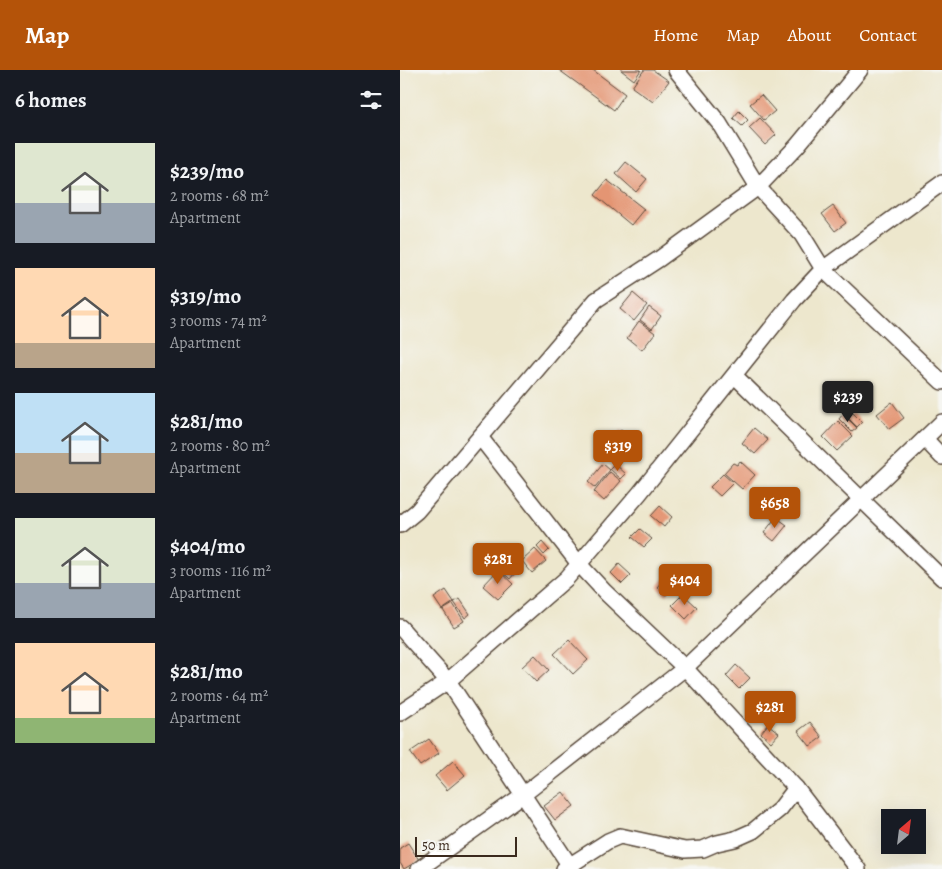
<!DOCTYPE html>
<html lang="en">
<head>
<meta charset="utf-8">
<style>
	:root { --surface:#171b24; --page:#242831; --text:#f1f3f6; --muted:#9ea1a6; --accent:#b45309 }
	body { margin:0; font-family:Alegreya,serif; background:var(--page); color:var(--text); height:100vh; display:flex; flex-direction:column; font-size:19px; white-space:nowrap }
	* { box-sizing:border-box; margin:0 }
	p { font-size:16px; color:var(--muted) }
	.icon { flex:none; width:28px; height:28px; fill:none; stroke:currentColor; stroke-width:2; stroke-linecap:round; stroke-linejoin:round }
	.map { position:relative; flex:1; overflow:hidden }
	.drawer { display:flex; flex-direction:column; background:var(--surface); width:400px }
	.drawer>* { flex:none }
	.needle { width:32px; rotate:28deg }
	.tools { position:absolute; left:481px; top:739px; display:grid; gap:10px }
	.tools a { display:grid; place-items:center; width:45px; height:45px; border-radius:0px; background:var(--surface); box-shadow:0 5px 20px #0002; font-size:25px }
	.scale { position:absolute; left:15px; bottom:12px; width:102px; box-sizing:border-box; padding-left:5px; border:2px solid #3b2a1e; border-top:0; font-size:14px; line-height:18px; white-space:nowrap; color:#3b2a1e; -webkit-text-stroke:4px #f6f6f2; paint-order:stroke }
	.price { position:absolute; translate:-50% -42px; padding:0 11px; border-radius:5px; background:var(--accent); color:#fff; font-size:16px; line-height:32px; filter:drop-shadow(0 1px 2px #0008) }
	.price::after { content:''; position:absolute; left:50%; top:30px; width:15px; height:11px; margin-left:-8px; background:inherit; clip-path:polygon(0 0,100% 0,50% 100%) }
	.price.active { background:#222; color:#fff }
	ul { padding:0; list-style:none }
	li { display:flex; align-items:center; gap:15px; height:125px; padding:0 15px }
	li span { display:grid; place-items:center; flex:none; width:140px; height:100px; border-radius:0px; color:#555 }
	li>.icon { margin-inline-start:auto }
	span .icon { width:60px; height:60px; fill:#fffc; stroke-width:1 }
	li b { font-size:21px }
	h2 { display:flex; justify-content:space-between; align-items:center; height:60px; padding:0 15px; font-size:21px }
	header { display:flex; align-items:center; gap:30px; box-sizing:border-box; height:70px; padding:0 25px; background:var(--accent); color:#fff }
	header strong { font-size:24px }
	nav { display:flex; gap:28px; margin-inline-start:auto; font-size:18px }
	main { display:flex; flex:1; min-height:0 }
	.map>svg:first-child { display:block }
	.building { fill:#e49573 }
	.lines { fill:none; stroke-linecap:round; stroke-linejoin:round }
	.minor-casing { stroke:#564638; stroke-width:18 }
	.minor { stroke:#fff; stroke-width:15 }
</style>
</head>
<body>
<header>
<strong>Map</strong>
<nav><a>Home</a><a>Map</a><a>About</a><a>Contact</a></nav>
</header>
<main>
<section class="drawer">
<h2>6 homes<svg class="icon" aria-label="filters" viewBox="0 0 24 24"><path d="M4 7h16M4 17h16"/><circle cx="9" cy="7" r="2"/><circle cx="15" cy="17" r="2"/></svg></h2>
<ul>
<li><span style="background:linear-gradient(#dfe7d0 60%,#9aa5b1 0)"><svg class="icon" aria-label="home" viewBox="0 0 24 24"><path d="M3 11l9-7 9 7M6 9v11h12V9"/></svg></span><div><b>$239/mo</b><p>2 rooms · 68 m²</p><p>Apartment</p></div></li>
<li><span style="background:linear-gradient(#ffd9b3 75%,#b9a48a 0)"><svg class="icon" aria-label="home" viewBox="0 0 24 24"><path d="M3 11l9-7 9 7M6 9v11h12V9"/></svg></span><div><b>$319/mo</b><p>3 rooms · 74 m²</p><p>Apartment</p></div></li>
<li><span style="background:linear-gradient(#bfe0f5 60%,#b9a48a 0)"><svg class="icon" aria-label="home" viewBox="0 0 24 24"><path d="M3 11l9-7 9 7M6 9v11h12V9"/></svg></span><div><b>$281/mo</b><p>2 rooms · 80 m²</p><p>Apartment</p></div></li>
<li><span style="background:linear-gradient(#dfe7d0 65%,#9aa5b1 0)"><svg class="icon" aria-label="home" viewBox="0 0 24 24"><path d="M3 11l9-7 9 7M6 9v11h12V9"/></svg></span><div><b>$404/mo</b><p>3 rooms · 116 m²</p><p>Apartment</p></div></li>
<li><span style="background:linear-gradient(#ffd9b3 75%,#8fb573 0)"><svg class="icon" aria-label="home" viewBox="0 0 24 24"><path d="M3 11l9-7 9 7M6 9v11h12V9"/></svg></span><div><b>$281/mo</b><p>2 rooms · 64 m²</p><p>Apartment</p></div></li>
</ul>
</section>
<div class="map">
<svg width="542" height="799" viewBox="0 0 542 799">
	<rect width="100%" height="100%" fill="#f6f6f2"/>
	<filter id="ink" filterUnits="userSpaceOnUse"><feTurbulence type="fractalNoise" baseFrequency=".02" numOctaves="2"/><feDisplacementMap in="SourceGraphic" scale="10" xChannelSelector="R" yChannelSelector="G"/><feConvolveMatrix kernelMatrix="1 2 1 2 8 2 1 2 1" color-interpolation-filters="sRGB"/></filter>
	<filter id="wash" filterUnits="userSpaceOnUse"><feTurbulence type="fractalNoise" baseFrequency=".0096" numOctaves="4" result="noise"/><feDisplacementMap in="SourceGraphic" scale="20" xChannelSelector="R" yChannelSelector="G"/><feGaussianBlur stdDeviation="1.12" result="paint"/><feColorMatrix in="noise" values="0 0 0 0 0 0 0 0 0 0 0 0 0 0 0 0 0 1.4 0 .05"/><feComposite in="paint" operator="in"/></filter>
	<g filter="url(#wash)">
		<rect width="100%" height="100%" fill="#ede7cd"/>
		<g id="blocks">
			<g class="building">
				<path d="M159 0H193L225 24 214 40Z"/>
				<path d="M221 0H241L234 10Z"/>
				<path d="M244 0H253L269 11 253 32 232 17Z"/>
				<path d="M361 25 375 41 364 50 350 34Z"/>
				<path d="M339 41 348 50 342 56 333 48Z"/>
				<path d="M360 48 376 65 365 75 349 58Z"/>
				<path d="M226 92 247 109 236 122 216 104Z"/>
				<path d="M207 110 244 139 231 155 195 125Z"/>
				<path d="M433 136 446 153 435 161 422 144Z"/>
				<path d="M233 223 247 235 234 251 220 239Z"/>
				<path d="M249 237 261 246 252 259 240 250Z"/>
				<path d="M239 251 255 263 242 280 227 268Z"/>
				<path d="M492 332 504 348 489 359 477 344Z"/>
				<path d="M453 343 462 352 457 357 448 348Z"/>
				<path d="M443 344 457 358 452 362 439 349Z"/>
				<path d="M438 351 453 366 437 381 423 367Z"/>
				<path d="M354 358 368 370 355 384 342 373Z"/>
				<path d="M221 360 230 370 216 385 206 375Z"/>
				<path d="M340 391 355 405 342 419 324 403 333 393 337 395Z"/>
				<path d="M203 394 210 400 195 418 188 412Z"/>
				<path d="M215 394 226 404 221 409 210 399Z"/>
				<path d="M210 402 221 411 204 431 194 422Z"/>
				<path d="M323 404 333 413 320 426 310 417Z"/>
				<path d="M372 421 380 427 372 437 364 432Z"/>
				<path d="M260 436 272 447 264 457 251 446Z"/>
				<path d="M376 447 387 455 374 471 364 463Z"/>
				<path d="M240 459 252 469 244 477 232 467Z"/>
				<path d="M142 472 149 480 144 485 137 477Z"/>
				<path d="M135 479 146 491 132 503 122 491Z"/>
				<path d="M109 487 120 497 110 509 99 499Z"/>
				<path d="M219 494 231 505 222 514 211 503Z"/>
				<path d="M98 500 113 514 98 529 83 516Z"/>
				<path d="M264 509 273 517 266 525 257 517Z"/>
				<path d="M46 520 54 532 42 540 34 528Z"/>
				<path d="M283 524 297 537 286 549 272 535Z"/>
				<path d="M60 529 70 544 65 548 54 532Z"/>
				<path d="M53 534 64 551 54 557 43 540Z"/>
				<path d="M169 570 188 590 173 604 154 584Z"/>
				<path d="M135 585 149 600 136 612 122 597Z"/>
				<path d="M336 595 350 608 339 619 326 606Z"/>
				<path d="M379 626 391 638 380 648 369 636Z"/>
				<path d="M410 652 422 667 410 676 398 661Z"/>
				<path d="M368 654 379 663 371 672 361 663Z"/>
				<path d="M29 669 39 683 20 696 10 682Z"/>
				<path d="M53 691 65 705 47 720 35 706Z"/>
				<path d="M163 722 174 736 155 750 144 736Z"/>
				<path d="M8 773 19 790 4 799 0 793V778Z"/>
			</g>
		</g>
	</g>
	<g filter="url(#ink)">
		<use href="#blocks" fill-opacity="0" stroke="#564638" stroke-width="1"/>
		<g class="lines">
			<defs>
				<g id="minor">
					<path d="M542 113 423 199 542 312"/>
					<path d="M335 306 542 508"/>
					<path d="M80 367 179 494 205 522 285 598 396 718 458 799"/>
					<path d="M525 369 542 387"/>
					<path d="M0 455 17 441 196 230 259 189 358 117 397 76 460 0"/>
					<path d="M0 557 48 611 172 799"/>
					<path d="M0 643 48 611 167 508 239 424 394 230 423 199 402 165 358 117 319 53 276 0"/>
					<path d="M19 799 124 724 285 598 542 352"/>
					<path d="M164 799 208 771 220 766 285 780 303 779 317 773 335 769 353 761 380 739 396 718"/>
				</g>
			</defs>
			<use href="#minor" class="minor-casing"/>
			<use href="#minor" class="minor"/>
		</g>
	</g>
</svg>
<div class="tools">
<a><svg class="needle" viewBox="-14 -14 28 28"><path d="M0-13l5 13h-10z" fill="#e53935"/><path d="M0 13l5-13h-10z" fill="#9ea1a6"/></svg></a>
</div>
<div class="scale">50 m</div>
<b class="price active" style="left:448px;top:353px">$239</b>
<b class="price" style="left:218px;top:402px">$319</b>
<b class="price" style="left:375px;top:459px">$658</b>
<b class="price" style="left:98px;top:515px">$281</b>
<b class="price" style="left:285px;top:536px">$404</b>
<b class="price" style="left:370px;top:663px">$281</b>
</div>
</main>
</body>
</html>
